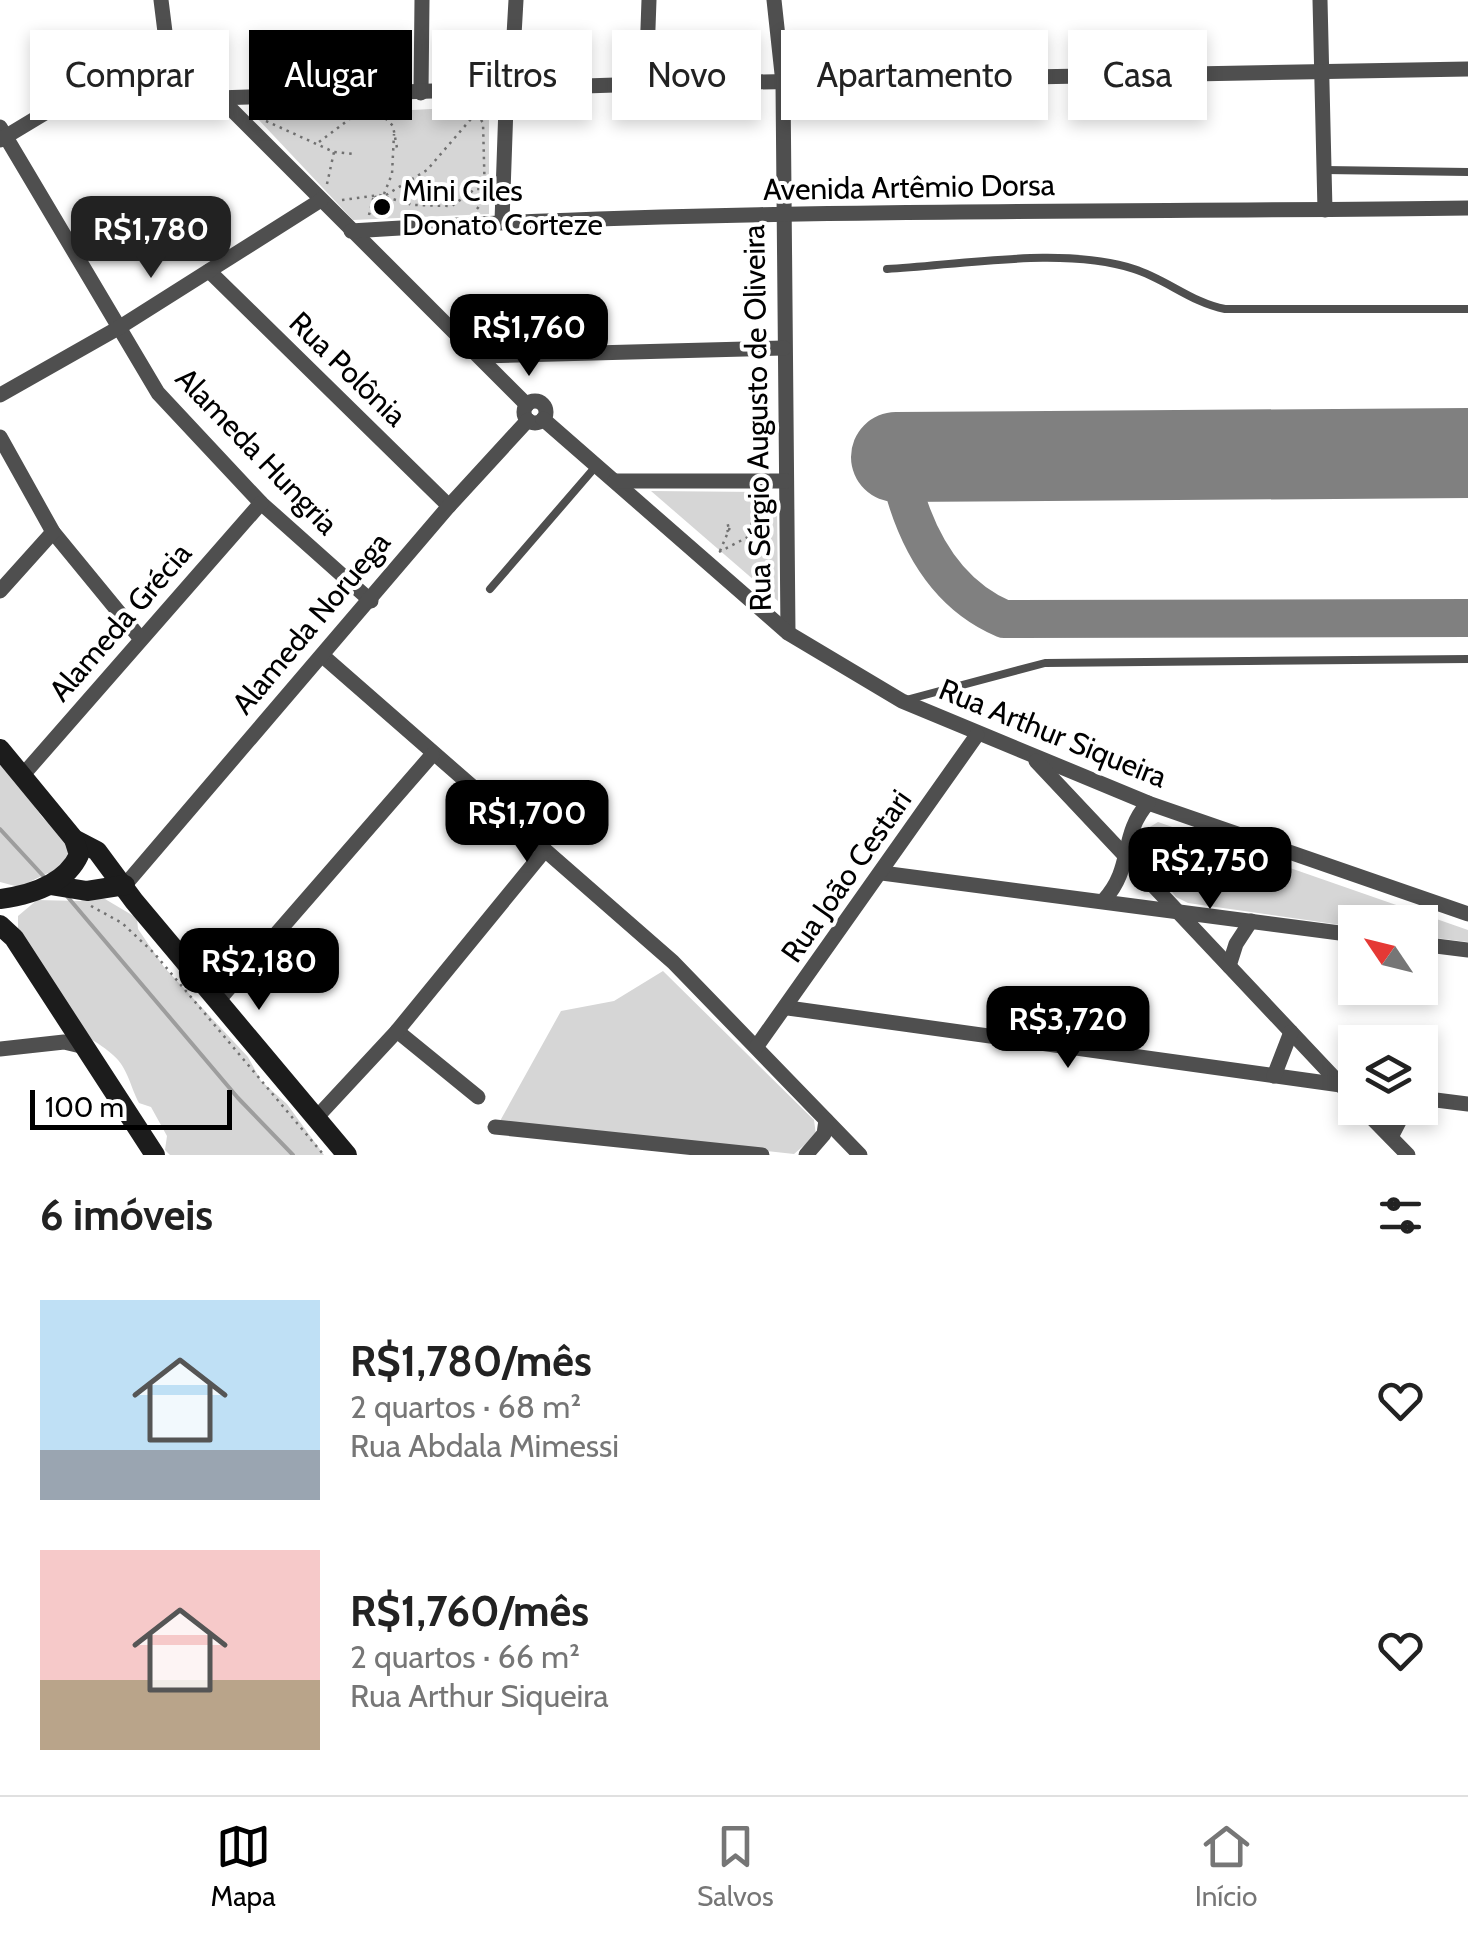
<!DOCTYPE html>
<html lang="pt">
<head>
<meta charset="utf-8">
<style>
	:root { --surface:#fff; --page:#f2f2f2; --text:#222; --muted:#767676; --line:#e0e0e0; --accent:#000 }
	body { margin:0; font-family:Cabin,sans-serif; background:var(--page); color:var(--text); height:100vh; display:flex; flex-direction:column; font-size:38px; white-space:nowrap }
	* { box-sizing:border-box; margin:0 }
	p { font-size:32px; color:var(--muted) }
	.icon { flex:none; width:55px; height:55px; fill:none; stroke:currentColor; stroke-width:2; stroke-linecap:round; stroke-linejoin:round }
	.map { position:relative; height:1155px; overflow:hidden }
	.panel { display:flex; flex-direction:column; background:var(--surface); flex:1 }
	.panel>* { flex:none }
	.banner { position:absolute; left:30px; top:30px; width:1410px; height:90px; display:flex; gap:20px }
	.needle { width:65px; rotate:305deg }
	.controls { position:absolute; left:1338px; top:905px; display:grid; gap:20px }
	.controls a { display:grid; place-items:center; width:100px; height:100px; border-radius:0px; background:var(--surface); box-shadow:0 5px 15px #0003; font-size:50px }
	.scale { position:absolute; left:30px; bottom:25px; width:202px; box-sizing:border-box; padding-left:10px; border:5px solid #000; border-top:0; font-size:28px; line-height:35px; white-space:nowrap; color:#000; -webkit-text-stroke:8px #fff; paint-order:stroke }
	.price { position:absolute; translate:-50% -85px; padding:0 22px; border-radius:20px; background:var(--accent); color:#fff; font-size:32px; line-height:65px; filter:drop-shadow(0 2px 5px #0008) }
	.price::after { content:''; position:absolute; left:50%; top:60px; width:30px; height:22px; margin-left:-15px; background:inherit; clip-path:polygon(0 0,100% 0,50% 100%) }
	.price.selected { background:#222; color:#fff }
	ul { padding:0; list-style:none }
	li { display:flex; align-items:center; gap:30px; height:250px; padding:0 40px }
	li span { display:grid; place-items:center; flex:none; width:280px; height:200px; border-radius:0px; color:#555 }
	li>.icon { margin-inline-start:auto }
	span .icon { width:120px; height:120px; fill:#fffc; stroke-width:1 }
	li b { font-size:42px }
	h2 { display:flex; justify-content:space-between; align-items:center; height:120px; padding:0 40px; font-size:42px }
	.tag { padding:0 35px; border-radius:0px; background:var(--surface); box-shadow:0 5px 15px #0003; font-size:35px; line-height:90px }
	.tag.selected { background:var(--accent); color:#fff }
	.dock { display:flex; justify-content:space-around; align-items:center; height:140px; border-top:2px solid var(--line); background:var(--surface); font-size:28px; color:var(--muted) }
	.dock a { display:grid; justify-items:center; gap:5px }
	.dock .selected { color:var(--accent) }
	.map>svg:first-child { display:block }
	.green { fill:#d6d6d6 }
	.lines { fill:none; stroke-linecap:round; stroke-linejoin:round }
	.stream { stroke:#9d9d9d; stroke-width:4 }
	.taxiway { stroke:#808080; stroke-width:38 }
	.runway { stroke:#808080; stroke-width:90 }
	.path { stroke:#717171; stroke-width:2.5; stroke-dasharray:2.5 5; stroke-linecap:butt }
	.lane { stroke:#4f4f4f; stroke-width:8 }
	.street { stroke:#4f4f4f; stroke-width:15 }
	.secondary { stroke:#1c1c1c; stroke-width:20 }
	.poi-dot { fill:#000; stroke:#fff; stroke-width:4 }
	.labels { text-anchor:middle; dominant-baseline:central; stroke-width:8; stroke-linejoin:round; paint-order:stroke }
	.street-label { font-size:30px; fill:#000; stroke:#fff }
	.poi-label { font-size:30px; fill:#000; stroke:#fff; text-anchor:start }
</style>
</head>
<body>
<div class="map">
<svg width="1468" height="1155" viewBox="0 0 1468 1155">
	<rect width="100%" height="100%" fill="#fff"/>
	<g class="green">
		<path d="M489 106V214L353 220 257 118Z"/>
		<path d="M651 491 759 492 777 506 778 601Z"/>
		<path d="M0 760 43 818 75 846 54 877 48 873 19 887 0 882Z"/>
		<path d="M1158 822 1468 930V942L1420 936V922H1355V927L1188 903 1176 897 1140 850 1143 831Z"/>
		<path d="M91 896 105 899 137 918 138 929 164 967 248 1057 261 1081 287 1104 324 1155H170L165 1150 167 1136 151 1107 139 1103C130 1086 128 1068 113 1055 86 1031 71 1038 64 997L50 991 18 929V916L37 900 80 901Z"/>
		<path d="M663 971 814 1120 816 1135 794 1154 500 1121 561 1011 614 1001Z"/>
	</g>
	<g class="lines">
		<g class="stream">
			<path d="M0 829 47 880"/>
			<path d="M66 895 238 1098 293 1155"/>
		</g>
		<path class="taxiway" d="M896 457C909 524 938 591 1004 619L1468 618"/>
		<path class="runway" d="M896 457 1468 453"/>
		<g class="path">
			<path d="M266 121 334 152 353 154"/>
			<path d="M319 142 351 118 384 117 393 126 397 148"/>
			<path d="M327 184 334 152"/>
			<path d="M384 194 392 174 394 134"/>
			<path d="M386 195 427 170 483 105"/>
			<path d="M375 196 382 207"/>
			<path d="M342 200 379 195 413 205 452 206 475 189H490"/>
			<path d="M477 209 485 199 483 123 478 115"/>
			<path d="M369 215 374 195"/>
			<path d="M750 534 771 531"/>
			<path d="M720 551 731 525 726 526 728 532"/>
			<path d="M719 552 748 537 759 494"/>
			<path d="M91 906 122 923 154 953 323 1154"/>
		</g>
		<g class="lane">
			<path d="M1325 170 1468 172"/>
			<path d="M887 269C960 265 1064 246 1134 269 1166 279 1192 303 1225 309H1468"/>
			<path d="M490 589 597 465"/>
			<path d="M906 700 1045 663 1468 659"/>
		</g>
		<g class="street">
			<path d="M161 0 166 40 177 55 527 405"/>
			<path d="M774 0 783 83 788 633"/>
			<path d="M1320 0 1325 210"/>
			<path d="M646 84 649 0"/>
			<path d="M421 93 422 0"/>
			<path d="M217 98 646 84 1468 69"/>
			<path d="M0 127 158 393 261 503 371 601"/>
			<path d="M0 140 166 40"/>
			<path d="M502 221 506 106 511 88 516 0"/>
			<path d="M351 231C722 207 1096 213 1468 208"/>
			<path d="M209 271 449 506"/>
			<path d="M481 356 784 348"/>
			<path d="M0 395 120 327 321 200"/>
			<circle cx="535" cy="412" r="11"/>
			<path d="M543 419 788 633 902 701 1148 803 1468 914"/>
			<path d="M0 437 53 532 140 638"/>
			<path d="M615 481H786"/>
			<path d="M0 591 53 532"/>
			<path d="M324 657 673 962 860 1155"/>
			<path d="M1036 761 1355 1100"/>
			<path d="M22 776 261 503"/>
			<path d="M882 873 1355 935"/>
			<path d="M125 885 449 506 528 420"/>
			<path d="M1104 900C1134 867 1119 836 1148 803"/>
			<path d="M1420 944 1468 950"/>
			<path d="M1229 966 1236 944 1251 921"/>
			<path d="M217 1002 432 755"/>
			<path d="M788 1008 1355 1087"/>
			<path d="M397 1031 478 1097"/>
			<path d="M757 1046 977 735"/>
			<path d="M0 1049 64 1042 85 1047"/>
			<path d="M1274 1076 1291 1032"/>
			<path d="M1420 1098 1468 1104"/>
			<path d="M1362 1108 1408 1155"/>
			<path d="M317 1117 397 1031 545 850"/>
			<path d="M495 1127 762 1155"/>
			<path d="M1391 1137 1406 1108"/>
			<path d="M806 1155 824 1134 826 1120"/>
		</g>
		<g class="secondary">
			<path d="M0 749 74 839 97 851 134 901 347 1155"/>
			<path d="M50 885 87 891 125 885"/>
			<path d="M0 899C30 895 65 885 79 855L74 839"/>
			<path d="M0 925 14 938 155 1155"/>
		</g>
	</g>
	<circle class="poi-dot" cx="382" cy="207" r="10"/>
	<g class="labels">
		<g class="street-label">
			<text transform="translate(909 187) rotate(-1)">Avenida Artêmio Dorsa</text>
			<text transform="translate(348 369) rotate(44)">Rua Polônia</text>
			<text transform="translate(757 418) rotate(-91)">Rua Sérgio Augusto de Oliveira</text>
			<text transform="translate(257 451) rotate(46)">Alameda Hungria</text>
			<text transform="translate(120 622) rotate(-49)">Alameda Grécia</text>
			<text transform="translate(311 623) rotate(-50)">Alameda Noruega</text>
			<text transform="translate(1053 733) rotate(22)">Rua Arthur Siqueira</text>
			<text transform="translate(846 876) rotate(-55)">Rua João Cestari</text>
		</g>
		<g class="poi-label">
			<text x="402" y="190">Mini Ciles<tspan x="402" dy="34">Donato Corteze</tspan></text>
		</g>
	</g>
</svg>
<div class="controls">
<a><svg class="needle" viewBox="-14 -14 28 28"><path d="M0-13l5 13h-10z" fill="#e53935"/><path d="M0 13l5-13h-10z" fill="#767676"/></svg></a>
<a><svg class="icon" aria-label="layers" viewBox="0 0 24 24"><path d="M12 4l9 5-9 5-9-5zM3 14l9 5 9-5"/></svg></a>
</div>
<div class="scale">100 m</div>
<b class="price selected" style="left:151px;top:281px">R$1,780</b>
<b class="price" style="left:529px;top:379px">R$1,760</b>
<b class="price" style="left:527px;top:865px">R$1,700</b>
<b class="price" style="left:1210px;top:912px">R$2,750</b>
<b class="price" style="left:259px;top:1013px">R$2,180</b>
<b class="price" style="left:1068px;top:1071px">R$3,720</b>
<div class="banner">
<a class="tag">Comprar</a>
<a class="tag selected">Alugar</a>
<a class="tag">Filtros</a>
<a class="tag">Novo</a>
<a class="tag">Apartamento</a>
<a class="tag">Casa</a>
</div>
</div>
<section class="panel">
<h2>6 imóveis<svg class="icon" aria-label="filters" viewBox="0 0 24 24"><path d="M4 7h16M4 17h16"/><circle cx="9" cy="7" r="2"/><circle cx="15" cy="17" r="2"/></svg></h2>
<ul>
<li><span style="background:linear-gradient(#bfe0f5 75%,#9aa5b1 0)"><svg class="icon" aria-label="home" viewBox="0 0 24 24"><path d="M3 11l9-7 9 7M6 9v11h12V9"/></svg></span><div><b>R$1,780/mês</b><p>2 quartos · 68 m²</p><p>Rua Abdala Mimessi</p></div><svg class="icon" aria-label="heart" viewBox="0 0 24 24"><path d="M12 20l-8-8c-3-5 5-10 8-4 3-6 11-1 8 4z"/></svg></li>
<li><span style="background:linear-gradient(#f6c9c9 65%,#b9a48a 0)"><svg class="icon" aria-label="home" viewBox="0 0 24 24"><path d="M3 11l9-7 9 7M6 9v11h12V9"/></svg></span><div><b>R$1,760/mês</b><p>2 quartos · 66 m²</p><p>Rua Arthur Siqueira</p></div><svg class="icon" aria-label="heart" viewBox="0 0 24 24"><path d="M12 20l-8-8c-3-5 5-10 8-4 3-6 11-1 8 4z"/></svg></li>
</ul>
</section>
<nav class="dock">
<a class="selected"><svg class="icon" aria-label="map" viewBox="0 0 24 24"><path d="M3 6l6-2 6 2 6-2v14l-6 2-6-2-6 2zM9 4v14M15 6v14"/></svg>Mapa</a>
<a><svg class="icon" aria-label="saved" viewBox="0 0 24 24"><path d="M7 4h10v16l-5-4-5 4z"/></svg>Salvos</a>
<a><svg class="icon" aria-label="home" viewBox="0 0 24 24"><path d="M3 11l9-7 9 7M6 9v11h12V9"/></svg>Início</a>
</nav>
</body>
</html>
